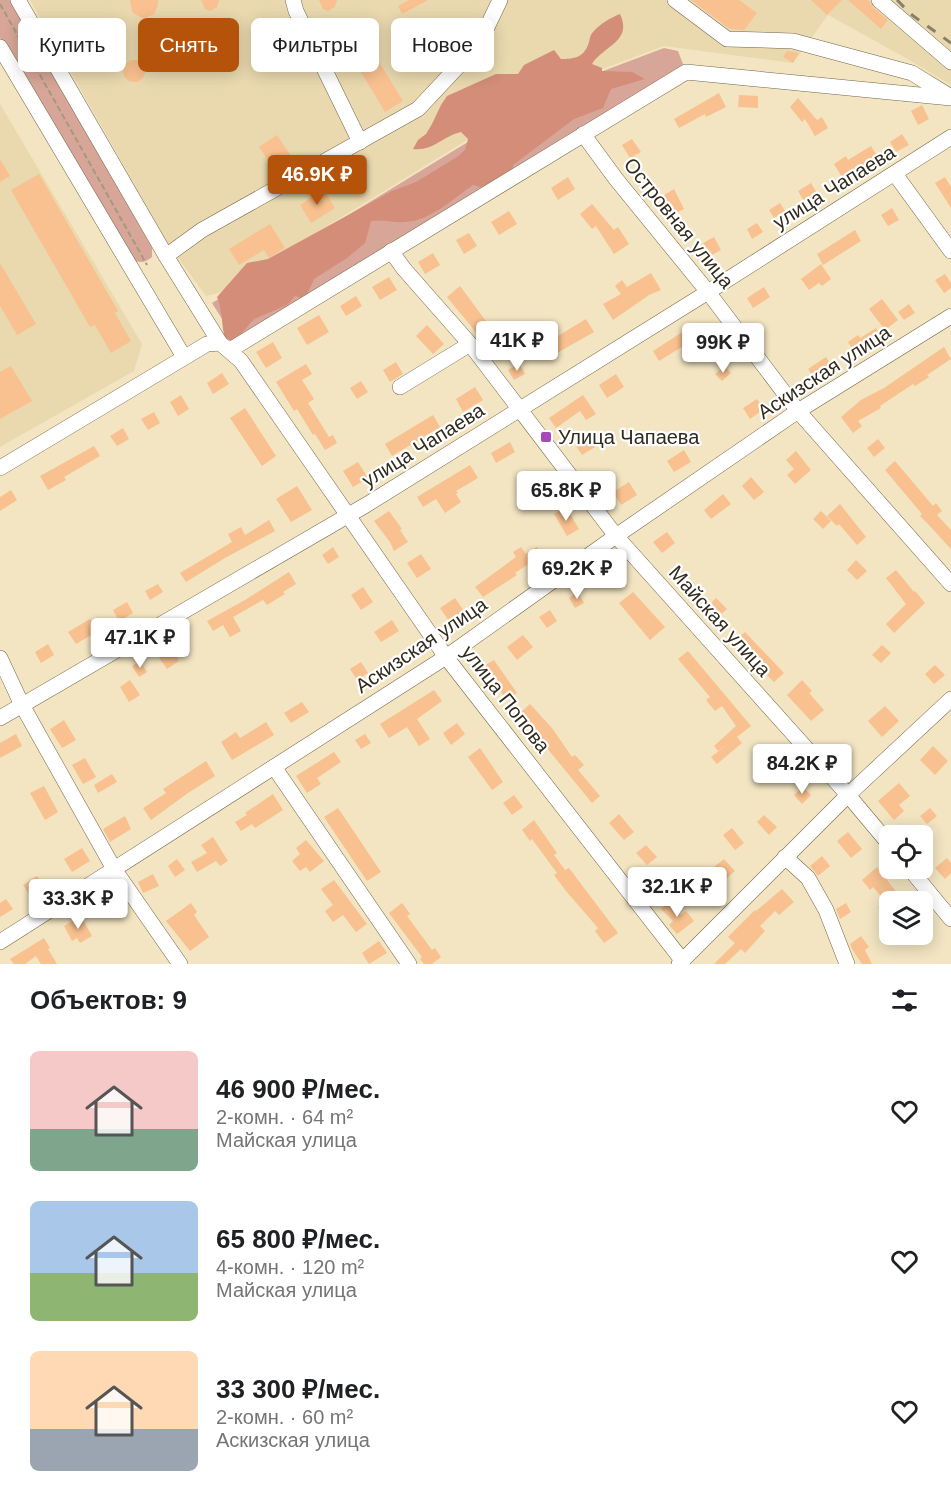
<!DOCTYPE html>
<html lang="ru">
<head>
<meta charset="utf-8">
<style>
	:root { --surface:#fff; --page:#f6f6f6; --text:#202124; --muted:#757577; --accent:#b45309 }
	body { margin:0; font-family:Arial,sans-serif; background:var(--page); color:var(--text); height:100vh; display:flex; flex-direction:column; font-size:22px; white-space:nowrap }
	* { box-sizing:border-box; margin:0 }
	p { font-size:20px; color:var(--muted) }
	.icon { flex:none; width:33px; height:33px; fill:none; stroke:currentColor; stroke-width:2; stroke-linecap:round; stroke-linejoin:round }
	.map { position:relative; height:964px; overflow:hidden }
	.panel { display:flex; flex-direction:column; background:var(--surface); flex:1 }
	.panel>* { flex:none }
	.banner { position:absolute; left:18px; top:18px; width:600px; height:54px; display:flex; gap:12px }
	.tools { position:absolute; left:879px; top:825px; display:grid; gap:12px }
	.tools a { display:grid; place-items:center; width:54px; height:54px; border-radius:9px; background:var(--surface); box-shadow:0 3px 15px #0003; font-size:30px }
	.price { position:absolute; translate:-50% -51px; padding:0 14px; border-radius:6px; background:#fff; color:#222; font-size:20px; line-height:39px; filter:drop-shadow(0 2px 3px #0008) }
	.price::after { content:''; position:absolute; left:50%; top:36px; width:18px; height:14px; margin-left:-9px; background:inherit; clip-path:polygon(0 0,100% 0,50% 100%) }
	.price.selected { background:var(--accent); color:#fff }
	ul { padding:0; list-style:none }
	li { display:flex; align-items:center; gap:18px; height:150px; padding:0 30px }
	li span { display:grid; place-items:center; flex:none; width:168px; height:120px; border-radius:9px; color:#555 }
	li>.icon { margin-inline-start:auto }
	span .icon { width:72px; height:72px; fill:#fffc; stroke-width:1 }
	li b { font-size:26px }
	h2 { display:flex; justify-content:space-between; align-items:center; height:72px; padding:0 30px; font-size:26px }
	.chip { padding:0 21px; border-radius:9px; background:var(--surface); box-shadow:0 3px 15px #0003; font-size:21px; line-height:54px }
	.chip.selected { background:var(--accent); color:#fff }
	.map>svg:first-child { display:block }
	.built { fill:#ead9af }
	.green { fill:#d7a698 }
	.forest { fill:#d38d78 }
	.building { fill:#f8c18f }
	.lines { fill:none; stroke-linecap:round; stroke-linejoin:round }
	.minor-casing { stroke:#736647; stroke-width:16 }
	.path { stroke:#a3997f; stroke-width:2; stroke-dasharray:6 3; stroke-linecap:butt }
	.minor { stroke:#fff; stroke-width:15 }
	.rail { stroke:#887f68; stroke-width:3; stroke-dasharray:10 10; stroke-linecap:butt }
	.poi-dot { fill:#a34bb8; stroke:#fff; stroke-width:2 }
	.labels { text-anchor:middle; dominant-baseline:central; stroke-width:4.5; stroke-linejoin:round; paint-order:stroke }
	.street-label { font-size:20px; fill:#302b1e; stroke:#fff }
	.poi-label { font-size:20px; fill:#302b1e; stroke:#fff; text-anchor:start }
</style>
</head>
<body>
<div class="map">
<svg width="951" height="964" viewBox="0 0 951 964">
	<rect width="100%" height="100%" fill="#f3e5c2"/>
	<g class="built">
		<path d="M30 0H951V85L904 57 828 15 793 63 664 46 552 88 218 293 206 296 168 244Z"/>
		<path d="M0 104 142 344 134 371 0 447Z"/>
	</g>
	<g class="green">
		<path d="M0 0H11L152 248V257C145 263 140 263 132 260L0 38Z"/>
		<path d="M664 48 678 51 689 80 240 347 212 303 280 262 278 258 553 90Z"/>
	</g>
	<path class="forest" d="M620 14C633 42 603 46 592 64L602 68V71L632 72 645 79 611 89 603 108 574 119 513 165 511 187 502 193 492 195 483 188 473 185C453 199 430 221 405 222 393 223 384 219 371 221L365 243 347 258 314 279 305 299 295 296 287 305 254 319 234 342 225 338C221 324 223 311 217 297L247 263 268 259 392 191 416 182 457 157 465 150 468 139 461 132C441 137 434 151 413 149L418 140 426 134 432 124 441 105 447 96 496 74H518L524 65 554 50 561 59C573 59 583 58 588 45 590 41 589 36 593 32 600 24 610 18 620 14Z"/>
	<g class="building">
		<path d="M130 0H158V5L154 14 145 18 140 17 132 12Z"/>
		<path d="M201 0H219L217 7 210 11 205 9Z"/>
		<path d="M319 0H337L335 7 328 11 323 9Z"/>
		<path d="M409 0H428L402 14 398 6Z"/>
		<path d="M691 0H739L757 13 744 30 730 29Z"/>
		<path d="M811 0H842L827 15Z"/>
		<path d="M848 0H868L873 7 888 20 881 29Z"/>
		<path d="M360 31 403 101 385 112 349 52 345 55 339 45Z"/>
		<circle cx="229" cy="44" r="8"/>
		<circle cx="180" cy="48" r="12"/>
		<path d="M787 51 799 53 793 63 783 57Z"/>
		<circle cx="134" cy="71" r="11"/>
		<path d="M719 93 726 107 706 117 705 114 679 128 674 119Z"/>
		<path d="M739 95 758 96V108L738 107Z"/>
		<path d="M798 98 817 120 822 117 828 128 815 136 805 119 802 122 790 107Z"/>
		<path d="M922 105 929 119 918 125 911 111Z"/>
		<path d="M902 134 909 145 896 152 890 142Z"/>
		<path d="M277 135 291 156 273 168 259 147Z"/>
		<path d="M632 139 641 152 630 158 622 145Z"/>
		<path d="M871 146 878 157 843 179 834 164 846 156 848 160Z"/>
		<path d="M0 159 10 176 0 182Z"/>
		<path d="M39 174 118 311 115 313 131 341 111 353 95 325 90 327 11 190Z"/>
		<path d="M568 177 575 189 558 200 551 188Z"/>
		<path d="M945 177 951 187V208L935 183Z"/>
		<path d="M811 183 818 195 805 203 798 191Z"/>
		<path d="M323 189 335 208 311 223 300 205Z"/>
		<path d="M674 189 684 209 674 214 664 195Z"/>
		<path d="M780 203 785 211 774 218 769 210Z"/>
		<path d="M592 204 614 230 618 227 629 244 614 254 596 226 592 229 580 214Z"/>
		<path d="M892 208 899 220 888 226 881 215Z"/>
		<path d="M509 211 517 224 499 235 491 222Z"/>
		<path d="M757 223 763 232 752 239 747 229Z"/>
		<path d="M270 224 285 248 269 258 264 250 239 265 229 249Z"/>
		<path d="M855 230 861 241 823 265 817 254Z"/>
		<path d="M469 233 477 246 464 254 456 240Z"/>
		<path d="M714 237 721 250 710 256 703 243Z"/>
		<path d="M433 253 440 265 425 274 418 262Z"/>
		<path d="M0 263 36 324 17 335 0 306Z"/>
		<path d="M821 264 831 279 822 286 819 283 809 290 801 279Z"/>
		<path d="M651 273 661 290 649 295 613 320 603 304 621 294 615 286 622 280 627 287Z"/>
		<path d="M945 274 951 283V288L944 293 935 280Z"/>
		<path d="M389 277 397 290 380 300 372 287Z"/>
		<path d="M460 286 491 328 480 337 447 297Z"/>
		<path d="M764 287 770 297 753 308 747 298Z"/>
		<path d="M356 296 362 306 346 316 340 306Z"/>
		<path d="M882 299 898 320 885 330 869 309Z"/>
		<path d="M909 304 915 313 904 320 898 312Z"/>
		<path d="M319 315 329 332 307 345 297 328Z"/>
		<path d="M586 319 594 332 550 357 543 345Z"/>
		<path d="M427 325 444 344 433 354 416 336Z"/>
		<path d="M876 328 883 339 873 345 871 342 855 353 848 342 858 335 860 338Z"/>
		<path d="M684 331 690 342 659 361 653 351Z"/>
		<path d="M273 342 282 358 266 368 256 352Z"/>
		<path d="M944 347 951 359 927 375 929 377 915 386 913 384 880 406 881 408 858 421 862 426 853 433 841 417 861 400 884 388Z"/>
		<path d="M826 357 832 367 814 378 808 369Z"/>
		<path d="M396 362 403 374 390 382 383 370Z"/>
		<path d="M519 363 525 374 514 380 508 370Z"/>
		<path d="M306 364 312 374 302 380 314 399 308 403 329 437 333 435 337 443 325 450 315 434 313 435 297 409 294 411 276 382Z"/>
		<path d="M11 366 32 401 0 419V372Z"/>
		<path d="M725 366 731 373 722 381 715 374Z"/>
		<path d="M222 373 229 384 213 394 207 383Z"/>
		<path d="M616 374 624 387 607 398 599 385Z"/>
		<path d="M361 381 368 392 357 399 350 388Z"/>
		<path d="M475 387 483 400 463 412 456 399Z"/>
		<path d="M181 395 189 409 178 416 170 402Z"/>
		<path d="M583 395 596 414 586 420 580 411 556 428 549 418Z"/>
		<path d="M757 399 764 409 750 419 743 408Z"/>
		<path d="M245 408 276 456 262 466 230 418Z"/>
		<path d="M154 412 160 423 148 430 141 419Z"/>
		<path d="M433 415 440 427 392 456 385 444Z"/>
		<path d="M123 428 129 439 117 446 110 436Z"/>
		<path d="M589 437 595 447 582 455 576 446Z"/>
		<path d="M878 439 885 448 874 457 867 448Z"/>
		<path d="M510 442 515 452 496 463 491 453Z"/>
		<path d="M94 446 100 456 64 477 66 480 48 490 40 476Z"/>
		<path d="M684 450 691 462 674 472 667 461Z"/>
		<path d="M796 451 811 470 795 484 787 475 794 469 786 460Z"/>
		<path d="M895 461 933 506 936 503 942 511 937 515 951 530V549L927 523 920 516 922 514 885 470Z"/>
		<path d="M358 462 368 478 353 487 343 471Z"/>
		<path d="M470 465 478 478 456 491 458 493 456 494 461 502 445 513 436 499 423 507 417 497Z"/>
		<path d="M751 477 764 492 754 500 742 486Z"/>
		<path d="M544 482 551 492 539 500 533 489Z"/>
		<path d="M629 482 637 495 621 505 613 492Z"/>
		<path d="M297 486 312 510 291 522 276 499Z"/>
		<path d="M11 490 17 500 0 511V497Z"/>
		<path d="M723 494 731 504 711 519 704 510Z"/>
		<path d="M840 504 866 537 857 545 839 524 837 526 827 516Z"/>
		<path d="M566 507 579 529 567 536 554 514Z"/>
		<path d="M389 511 402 529 400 530 408 542 394 551 390 542 374 521Z"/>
		<path d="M821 511 831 521 823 529 813 519Z"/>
		<path d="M269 520 275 531 225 558 186 582 180 573 232 542 228 534 241 527 245 535Z"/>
		<path d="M667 532 675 543 662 553 653 542Z"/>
		<path d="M333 547 339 557 328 564 322 555Z"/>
		<path d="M521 547 526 554 537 547 542 555 515 573 517 575 483 597 475 587 516 557 513 552Z"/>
		<path d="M421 554 431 569 417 578 407 563Z"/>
		<path d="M856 560 867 571 857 580 847 570Z"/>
		<path d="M614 567 621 574 608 586 601 579Z"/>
		<path d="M896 570 914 592 915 591 925 603 894 633 886 624 906 604 886 578Z"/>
		<path d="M289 572 296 584 283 592 285 594 267 605 263 600 233 617 241 631 230 637 223 625 213 631 207 621 245 600Z"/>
		<path d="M158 584 163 592 150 600 145 591Z"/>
		<path d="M363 587 373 602 361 610 351 595Z"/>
		<path d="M578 592 584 603 575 608 569 598Z"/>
		<path d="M633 592 665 627 650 640 619 603Z"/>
		<path d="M455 598 464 611 449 621 440 608Z"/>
		<path d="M716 598 727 609 719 616 709 605Z"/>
		<path d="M127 602 133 613 119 621 113 610Z"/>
		<path d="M550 610 557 621 547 628 539 617Z"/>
		<path d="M90 619 98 631 76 644 68 632Z"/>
		<path d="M392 620 399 631 381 642 374 632Z"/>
		<path d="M745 632 784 673 774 682 767 675 769 673 737 639Z"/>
		<path d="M523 635 533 647 517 660 507 647Z"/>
		<path d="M48 644 54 655 41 663 35 652Z"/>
		<path d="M168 645 179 656 177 657 179 661 167 669 156 653Z"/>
		<path d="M882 645 891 653 881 663 872 655Z"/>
		<path d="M688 651 751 726 737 737 742 743 717 764 711 757 729 743 718 751 714 746 736 726 722 706 715 711 706 700 710 697 678 659Z"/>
		<path d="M494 660 517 693 507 700 482 667Z"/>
		<path d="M140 661 147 672 139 677 132 666Z"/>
		<path d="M361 662 368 673 357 680 350 669Z"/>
		<path d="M935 665 945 675 934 684 925 674Z"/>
		<path d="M130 680 140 695 129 702 120 687Z"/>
		<path d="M802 680 812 691 809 693 824 710 811 721 787 695Z"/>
		<path d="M434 690 442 701 417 719 430 739 419 746 407 727 389 738 380 724Z"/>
		<path d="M302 702 309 712 291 723 284 713Z"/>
		<path d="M530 704 552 728 572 757 575 755 584 765 578 770 600 796 592 803 519 714Z"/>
		<path d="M885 706 899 721 882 737 868 721Z"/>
		<path d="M64 720 76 740 62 748 50 729Z"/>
		<path d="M266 722 274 735 232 760 221 742 236 732 240 738Z"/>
		<path d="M457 723 465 734 451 745 443 733Z"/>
		<path d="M16 734 22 746 0 758V743Z"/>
		<path d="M365 734 371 743 361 749 355 740Z"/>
		<path d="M933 746 948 761 935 775 920 760Z"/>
		<path d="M480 748 503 782 492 790 468 757Z"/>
		<path d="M334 752 341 762 317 778 321 784 307 793 296 776Z"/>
		<path d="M85 758 96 777 83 784 72 765Z"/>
		<path d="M206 761 215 776 188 793 151 820 143 808 166 793 163 789Z"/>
		<path d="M112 774 117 782 98 793 94 785Z"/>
		<path d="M899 783 910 796 899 805 904 811 894 820 878 801Z"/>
		<path d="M44 786 58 812 45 820 30 793Z"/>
		<path d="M803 787 811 795 802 804 794 795Z"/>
		<path d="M273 794 283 810 255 828 252 824 241 831 235 822 247 815 245 813Z"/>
		<path d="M514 795 523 807 512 815 503 803Z"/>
		<path d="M338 808 381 872 367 881 324 817Z"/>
		<path d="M930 808 937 816 927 824 920 816Z"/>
		<path d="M619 814 634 832 624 840 609 823Z"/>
		<path d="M764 815 777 827 769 835 757 822Z"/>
		<path d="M125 816 131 829 110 842 103 829Z"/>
		<path d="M534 820 557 853 554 855 565 870 569 868 618 933 604 943 595 931 598 928 566 891 554 875 557 873 532 839 530 841 522 830Z"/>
		<path d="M732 828 744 843 735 850 723 835Z"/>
		<path d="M848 832 862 849 851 858 837 841Z"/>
		<path d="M213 837 228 861 220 866 216 861 197 872 191 862 207 853 201 845Z"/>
		<path d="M306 840 324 861 310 872 306 867 300 871 292 861 300 854 296 848Z"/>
		<path d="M646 845 657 857 647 865 636 853Z"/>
		<path d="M82 848 90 861 72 872 64 859Z"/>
		<path d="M822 856 830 866 818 876 810 866Z"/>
		<path d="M947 858 951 863V873L945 879 935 868Z"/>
		<path d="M177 859 185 870 175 877 168 866Z"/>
		<path d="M724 859 735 871 720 884 709 871Z"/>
		<path d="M877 867 904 902H890V920L878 907 885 901 873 887 870 890 862 880Z"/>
		<path d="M153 874 159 886 143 893 138 882Z"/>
		<path d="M37 876 45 889 31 897 23 885Z"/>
		<path d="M334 880 367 924 356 932 343 915 333 922 325 911 333 905 321 889Z"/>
		<path d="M782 889 794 902 779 915 775 911 760 926 765 931 745 953 741 949 725 964H714L735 943 728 937 755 910 756 911Z"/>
		<path d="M6 899 13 909 0 917V903Z"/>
		<path d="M108 899 115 911 105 916 98 905Z"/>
		<path d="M669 902 681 915 686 911 694 921 677 934 669 925 673 921 661 909Z"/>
		<path d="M191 903 197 912 194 915 209 937 190 951 166 921Z"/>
		<path d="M402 903 410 914 407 916 432 950 435 948 441 957 432 964H424L420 959 422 957 389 913Z"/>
		<path d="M846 903 851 912 840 919 836 909Z"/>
		<path d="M81 916 92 936 80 943 77 938 72 941 64 926Z"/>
		<path d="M861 936 869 947 865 950 872 964H862L852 949 850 944Z"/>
		<path d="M44 938 50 948 48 949 57 964H41L36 956 25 964H14L10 959Z"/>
		<path d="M379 941 387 953 369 964 362 953Z"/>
	</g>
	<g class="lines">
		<defs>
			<g id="minor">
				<path d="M18 0 166 256 220 343 241 361 446 657 682 960"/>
				<path d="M293 0 296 11 360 142"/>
				<path d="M675 0 727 39 793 41 912 73 951 97"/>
				<path d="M879 0 951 62"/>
				<path d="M0 47 184 357"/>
				<path d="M583 134 616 179 708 292 798 411 951 584"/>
				<path d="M895 174 951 251"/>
				<path d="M391 251 404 269 470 344 616 536 848 795 890 845"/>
				<path d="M166 256 202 230 418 109 479 44 500 0"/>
				<path d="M230 350 686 72 951 98"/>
				<path d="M400 387 470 344"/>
				<path d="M0 468 207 344 220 343"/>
				<path d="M0 658 22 705 114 869 180 964"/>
				<path d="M0 718 366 505 708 292 951 137"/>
				<path d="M274 767 409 964"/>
				<path d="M785 857 808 878 826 910 847 964"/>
				<path d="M909 868 951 919"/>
				<path d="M0 942 446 657 616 536 798 411 951 316"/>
				<path d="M679 964 848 795 951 699"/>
			</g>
		</defs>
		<use href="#minor" class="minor-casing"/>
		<path class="path" d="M0 4 147 265"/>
		<use href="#minor" class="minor"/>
		<path class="rail" d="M897 0 912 15 951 43"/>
	</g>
	<rect class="poi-dot" x="540" y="431" width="12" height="12" rx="3"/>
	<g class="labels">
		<g class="street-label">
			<text transform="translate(834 187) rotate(-32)">улица Чапаева</text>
			<text transform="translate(679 223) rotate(51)">Островная улица</text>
			<text transform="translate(824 372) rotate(-33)">Аскизская улица</text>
			<text transform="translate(423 445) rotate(-32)">улица Чапаева</text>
			<text transform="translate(720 621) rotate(48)">Майская улица</text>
			<text transform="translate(421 645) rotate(-34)">Аскизская улица</text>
			<text transform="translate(506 699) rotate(52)">улица Попова</text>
		</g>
		<g class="poi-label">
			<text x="558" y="437">Улица Чапаева</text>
		</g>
	</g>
</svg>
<div class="tools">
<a><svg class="icon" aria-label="locate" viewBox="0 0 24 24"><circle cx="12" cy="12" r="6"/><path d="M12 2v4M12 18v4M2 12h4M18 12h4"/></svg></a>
<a><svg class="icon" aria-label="layers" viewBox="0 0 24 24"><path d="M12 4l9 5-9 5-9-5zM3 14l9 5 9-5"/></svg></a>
</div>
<b class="price selected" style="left:317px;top:206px">46.9K ₽</b>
<b class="price" style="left:517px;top:372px">41K ₽</b>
<b class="price" style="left:723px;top:374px">99K ₽</b>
<b class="price" style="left:566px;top:522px">65.8K ₽</b>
<b class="price" style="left:577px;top:600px">69.2K ₽</b>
<b class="price" style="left:140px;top:669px">47.1K ₽</b>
<b class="price" style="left:802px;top:795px">84.2K ₽</b>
<b class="price" style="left:677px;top:918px">32.1K ₽</b>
<b class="price" style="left:78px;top:930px">33.3K ₽</b>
<div class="banner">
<a class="chip">Купить</a>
<a class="chip selected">Снять</a>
<a class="chip">Фильтры</a>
<a class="chip">Новое</a>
</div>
</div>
<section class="panel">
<h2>Объектов: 9<svg class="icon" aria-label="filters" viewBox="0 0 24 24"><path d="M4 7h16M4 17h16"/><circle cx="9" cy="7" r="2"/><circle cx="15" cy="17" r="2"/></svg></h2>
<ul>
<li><span style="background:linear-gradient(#f6c9c9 65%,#7fa58c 0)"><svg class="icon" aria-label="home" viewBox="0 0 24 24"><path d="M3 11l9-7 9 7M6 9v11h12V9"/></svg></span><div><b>46 900 ₽/мес.</b><p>2-комн. · 64 m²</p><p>Майская улица</p></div><svg class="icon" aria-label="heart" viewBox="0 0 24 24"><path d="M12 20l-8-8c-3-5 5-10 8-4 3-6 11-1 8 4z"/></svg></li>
<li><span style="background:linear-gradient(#a9c7e8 60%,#8fb573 0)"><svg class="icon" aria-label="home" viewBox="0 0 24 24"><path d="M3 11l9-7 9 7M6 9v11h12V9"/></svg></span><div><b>65 800 ₽/мес.</b><p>4-комн. · 120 m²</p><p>Майская улица</p></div><svg class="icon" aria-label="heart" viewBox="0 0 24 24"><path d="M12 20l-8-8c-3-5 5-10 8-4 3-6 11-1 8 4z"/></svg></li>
<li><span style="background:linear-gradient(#ffd9b3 65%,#9aa5b1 0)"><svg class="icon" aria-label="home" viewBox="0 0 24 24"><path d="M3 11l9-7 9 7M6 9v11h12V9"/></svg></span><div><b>33 300 ₽/мес.</b><p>2-комн. · 60 m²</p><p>Аскизская улица</p></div><svg class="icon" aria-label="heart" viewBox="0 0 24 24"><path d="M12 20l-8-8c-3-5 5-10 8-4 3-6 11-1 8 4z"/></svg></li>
</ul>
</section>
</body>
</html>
